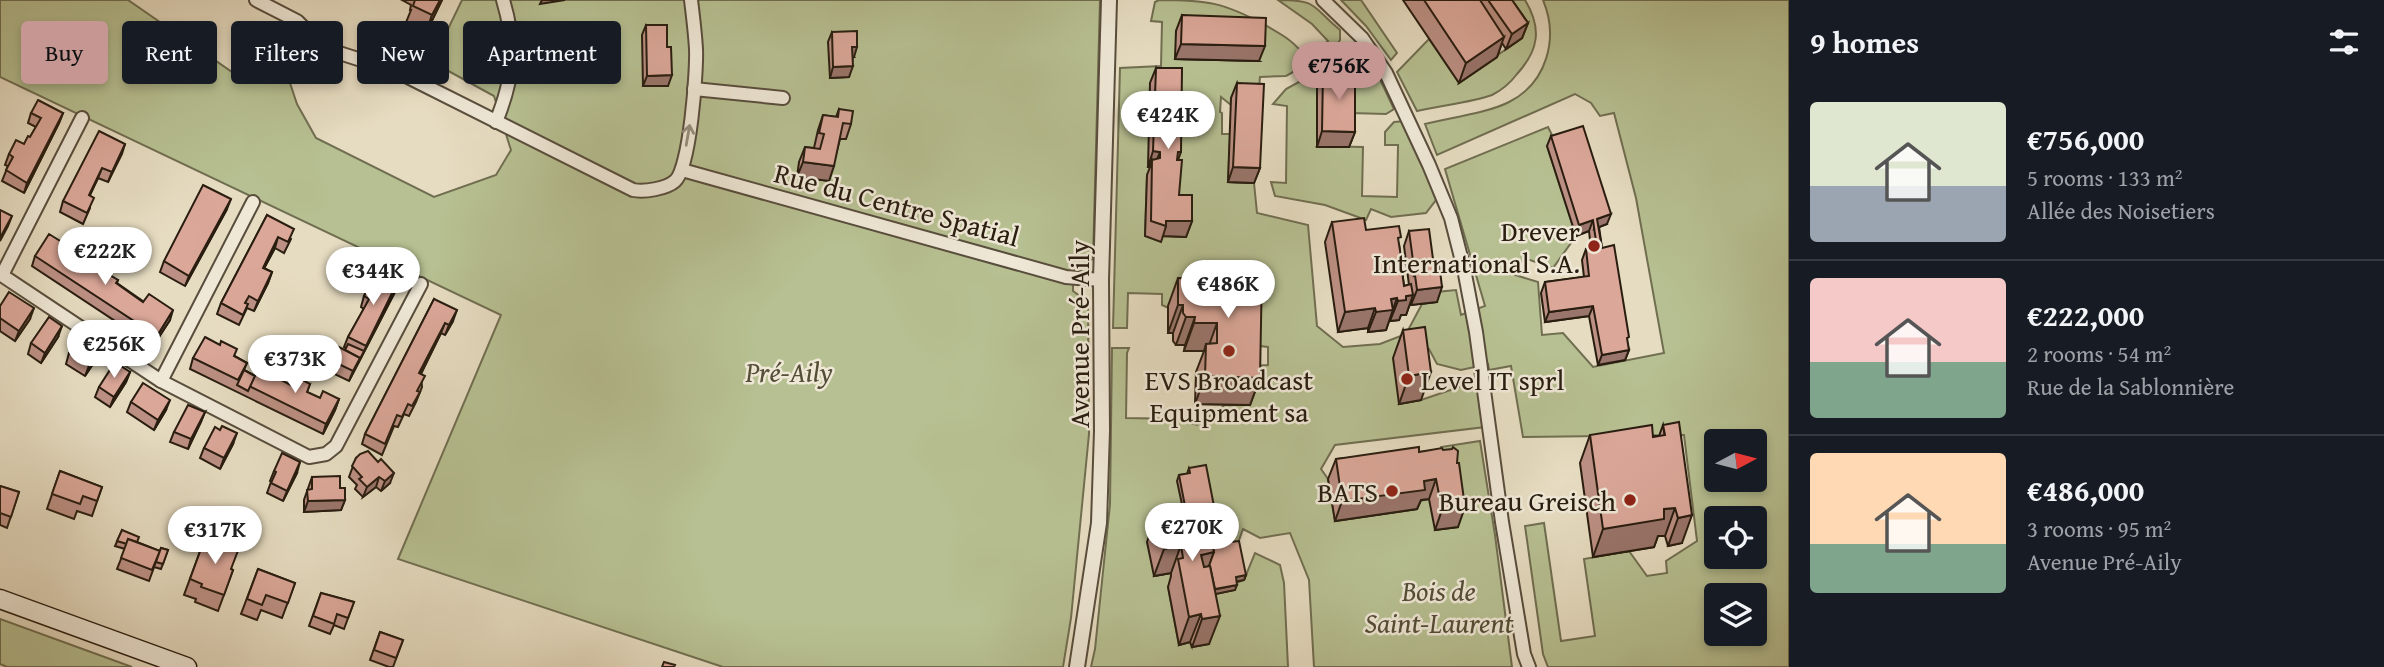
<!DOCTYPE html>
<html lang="en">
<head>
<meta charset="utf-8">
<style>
	:root { --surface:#171b24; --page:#20242c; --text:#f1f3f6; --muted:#9ea1a6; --line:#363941; --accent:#c59692 }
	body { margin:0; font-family:"Gentium Book Plus",serif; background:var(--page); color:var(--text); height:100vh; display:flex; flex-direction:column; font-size:26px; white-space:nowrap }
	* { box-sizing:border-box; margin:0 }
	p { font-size:23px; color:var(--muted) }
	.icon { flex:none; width:38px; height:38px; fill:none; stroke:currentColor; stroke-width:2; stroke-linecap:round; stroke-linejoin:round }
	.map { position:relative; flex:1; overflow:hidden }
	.sheet { display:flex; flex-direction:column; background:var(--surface); width:595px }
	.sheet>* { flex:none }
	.hud { position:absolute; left:21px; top:21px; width:665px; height:63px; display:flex; gap:14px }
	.needle { width:46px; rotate:83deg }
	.tools { position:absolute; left:1704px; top:429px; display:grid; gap:14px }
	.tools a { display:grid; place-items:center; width:63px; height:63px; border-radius:7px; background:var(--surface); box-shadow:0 4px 10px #0003; font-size:35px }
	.price { position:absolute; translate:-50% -60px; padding:0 16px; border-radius:24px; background:#fff; color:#222; font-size:23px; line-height:46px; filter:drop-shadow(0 2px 4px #0008) }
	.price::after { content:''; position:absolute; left:50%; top:42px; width:21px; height:16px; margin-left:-10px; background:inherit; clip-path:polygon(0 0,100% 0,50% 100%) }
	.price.current { background:var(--accent); color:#111 }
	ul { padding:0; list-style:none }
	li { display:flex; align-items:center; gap:21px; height:175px; padding:0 21px }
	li+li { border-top:2px solid var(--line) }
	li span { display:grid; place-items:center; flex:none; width:196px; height:140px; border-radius:7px; color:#555 }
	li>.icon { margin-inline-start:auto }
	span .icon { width:84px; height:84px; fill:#fffc; stroke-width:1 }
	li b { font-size:30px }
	h2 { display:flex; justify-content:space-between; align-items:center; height:84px; padding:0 21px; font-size:30px }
	.chip { padding:0 24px; border-radius:7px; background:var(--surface); box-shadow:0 4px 10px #0003; font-size:24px; line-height:63px }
	.chip.current { background:var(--accent); color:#111 }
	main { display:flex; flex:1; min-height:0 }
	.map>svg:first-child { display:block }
	.green { fill:#b7c092; stroke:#706e51; stroke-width:2; fill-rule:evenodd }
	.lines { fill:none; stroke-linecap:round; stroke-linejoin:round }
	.minor-casing { stroke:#584d3c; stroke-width:16 }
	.tertiary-casing { stroke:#584d3c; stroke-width:18 }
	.secondary-casing { stroke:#291d10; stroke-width:21 }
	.minor { stroke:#efe8d7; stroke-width:12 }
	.tertiary { stroke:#efe8d7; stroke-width:14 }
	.secondary { stroke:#efe8d7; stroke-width:18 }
	.wall { fill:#bc9084; stroke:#291d10; stroke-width:2 }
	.shaded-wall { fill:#99756b; stroke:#291d10; stroke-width:2 }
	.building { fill:#dba799; stroke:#291d10; stroke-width:2 }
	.oneway { stroke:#968d7d }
	.poi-dot { fill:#8f2418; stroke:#efe8d7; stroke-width:2.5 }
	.labels { text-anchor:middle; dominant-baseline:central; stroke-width:5; stroke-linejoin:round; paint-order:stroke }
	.street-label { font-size:28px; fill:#291d10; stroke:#efe8d7 }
	.poi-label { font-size:28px; fill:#291d10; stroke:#efe8d7; text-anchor:end }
	.park-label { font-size:28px; font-style:italic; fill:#544e37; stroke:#efe8d7 }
</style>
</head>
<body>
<main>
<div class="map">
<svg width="1789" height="667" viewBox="0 0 1789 667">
	<rect width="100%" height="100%" fill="#e6dcc1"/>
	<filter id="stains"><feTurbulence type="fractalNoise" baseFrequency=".00286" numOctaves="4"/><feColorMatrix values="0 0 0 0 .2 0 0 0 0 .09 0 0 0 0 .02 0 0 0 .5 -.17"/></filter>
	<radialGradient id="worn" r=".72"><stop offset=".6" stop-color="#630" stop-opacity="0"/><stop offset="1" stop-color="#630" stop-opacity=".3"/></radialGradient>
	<g class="green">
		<path d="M0 0H128L248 83 285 68 297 104 316 138 434 197 496 175 511 150 494 96 432 62 462 0H1100L1093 259 1073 271V291L1088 302 1089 434 1071 618 1063 667H723L398 559 501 315 0 77Z"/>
		<path d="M1159 0C1206 0 1223 2 1265 25 1286 37 1292 40 1308 59L1328 41 1312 24 1278 0C1319 0 1311 6 1340 30V40L1333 50 1286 76 1260 77 1259 88 1231 99V105L1221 97 1220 112 1222 113V134H1230L1228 182 1254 183 1257 213 1308 225 1317 326 1343 347 1380 344 1406 334 1422 304 1437 302 1436 292 1456 290 1461 315 1485 306 1445 169 1548 127 1556 143 1547 146 1576 236 1553 268 1524 258 1515 275 1538 282 1542 335 1563 333 1593 367 1664 353 1636 198 1614 113 1600 116 1591 103 1575 94 1437 155 1425 124C1448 118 1488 113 1509 102 1547 83 1559 38 1543 0H1789V667H1548L1543 654 1525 526 1544 523 1561 641 1595 636 1584 559 1629 551 1647 576 1667 573 1666 561 1697 541 1684 435 1523 437 1511 366 1489 370 1488 364 1461 370 1437 364 1429 349 1415 355 1399 404 1421 400 1480 380 1485 427 1335 445 1321 469 1328 479 1335 521 1429 499 1442 456 1441 447 1480 441 1495 535 1512 667H1314L1309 580 1290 533 1260 538 1243 529 1237 546 1213 545 1188 478 1190 547 1154 576 1171 573 1173 586 1168 587 1179 645 1190 642 1192 647 1200 595 1244 580 1255 553 1280 565 1284 583 1288 667H1091L1095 649 1110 504 1112 348H1129L1127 353 1126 418 1179 419 1197 425 1225 405H1250L1251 366 1268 365V347L1251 345 1162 305V294L1128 293 1127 328H1113L1120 68 1161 66 1162 22 1151 21 1155 2ZM1176 31 1259 61 1176 59ZM1154 167 1145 236 1147 175ZM1717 441H1755V480H1717ZM1717 518H1755V556H1717ZM1717 595H1755V634H1717Z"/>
		<path d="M1341 0H1361L1397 53 1391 60 1366 26Z"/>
		<path d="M1496 0H1525C1542 28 1539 50 1517 74 1511 82 1502 90 1492 95 1474 102 1437 106 1417 111L1397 72 1429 39 1459 82 1522 38Z"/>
		<path d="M1361 48 1376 71 1394 109 1386 114 1350 113 1317 146 1363 147 1362 196 1397 197 1398 145H1385V132L1394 122 1406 121 1436 200 1426 213 1391 217 1371 209 1366 220 1325 205 1275 196 1271 182 1286 183 1287 106 1273 104 1286 89Z"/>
		<path d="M0 619 132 667H7L0 664Z"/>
	</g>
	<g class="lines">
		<defs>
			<g id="minor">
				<path d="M256 0 297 21 316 40 330 50 358 59 374 60 633 190C644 192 666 189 675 181 690 169 697 70 696 49 695 32 693 16 691 0"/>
				<path d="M1323 0 1362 38 1386 73 1429 165 1451 218 1464 269 1476 332 1502 522 1524 654 1529 667"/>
				<path d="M694 89 783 98"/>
				<path d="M496 122C514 77 517 47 503 0"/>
				<path d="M682 170 1066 277 1101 280"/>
				<path d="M0 274 161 381 309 457 326 454 336 446 421 284"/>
				<path d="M2 275 82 118"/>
				<path d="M161 381 253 202"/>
			</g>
			<path id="tertiary" d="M1077 667 1099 523 1102 431 1101 280 1109 0"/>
			<path id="secondary" d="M0 599 187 667"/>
		</defs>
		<use href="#minor" class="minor-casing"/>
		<use href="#tertiary" class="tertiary-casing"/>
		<use href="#secondary" class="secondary-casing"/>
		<use href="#minor" class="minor"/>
		<use href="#tertiary" class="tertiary"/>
		<use href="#secondary" class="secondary"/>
	</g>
	<g class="wall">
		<path d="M402 0H442L425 35 405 25 411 10H410L411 5Z"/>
		<path d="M1403 0H1512L1528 23 1522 38 1506 49 1502 43 1497 57 1459 83Z"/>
		<path d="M1182 15 1259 61 1175 59 1176 31Z"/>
		<path d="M646 25 667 47 668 86H643L642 35Z"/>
		<path d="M832 32 854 57H853L849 77 830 78 828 42Z"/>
		<path d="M1156 68 1181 152 1178 160 1179 195 1192 221 1186 237 1163 236 1161 242 1145 236 1147 175 1150 167H1148L1150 83Z"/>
		<path d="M1323 73 1355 132 1349 147H1317V88Z"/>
		<path d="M1237 83 1260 168 1254 183 1228 182 1231 98Z"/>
		<path d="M839 109 851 124 846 139H840L829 181 797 177 799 162 805 147 814 148 818 130 823 115 836 117Z"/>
		<path d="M31 113H63L59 123 24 193 2 181 8 166 5 165 9 154 24 144 30 137 36 127 28 123Z"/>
		<path d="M1551 136 1607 224 1599 227 1602 248 1627 342 1629 350 1625 360 1598 365 1589 316 1545 322 1541 293 1545 282 1584 277 1582 260 1586 249H1591L1589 231 1576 236 1547 146Z"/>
		<path d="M125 144 108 182 98 178 90 195V208L83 224 60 212 63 201Z"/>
		<path d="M227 209 185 286 160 272 164 261Z"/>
		<path d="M267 215 291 239 284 253 275 248 264 268 272 272 268 283 254 311 247 308 239 325 217 314 221 303Z"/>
		<path d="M1332 222 1366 230 1399 244 1404 286 1409 285 1404 246 1409 231 1431 264 1437 302 1411 305V301L1406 315H1401L1399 320 1390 321V318L1386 330 1368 332V328L1338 332 1325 242Z"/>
		<path d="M65 244 63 249 75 256 73 260 87 269 118 280 117 283 170 320 153 346 32 266 35 256Z"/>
		<path d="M1219 269 1260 378 1250 405 1195 404 1196 372 1204 351H1184L1185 345H1176L1173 341V333H1168V306L1178 278 1214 282Z"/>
		<path d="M395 292 349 381 324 369 328 359 345 350 346 348 344 347 348 337 364 309 361 307 364 296Z"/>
		<path d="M434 299 453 321 445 335 441 333 421 374 422 387 416 402 409 416 404 414 398 427 394 426 382 455 362 444 365 434Z"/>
		<path d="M0 306 30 319 15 341 0 331Z"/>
		<path d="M1403 330 1421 400 1399 404 1393 358Z"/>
		<path d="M58 337 41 363 28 354 31 343Z"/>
		<path d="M99 351 95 361 85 376 66 364 69 353Z"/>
		<path d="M235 356 247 363 244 370 255 376 281 381 294 387 310 384 307 392 320 398 339 399 335 410 323 434 190 369 193 358Z"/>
		<path d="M130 372 126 382 110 407 95 397 99 387Z"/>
		<path d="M131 402 166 410 154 430 127 412Z"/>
		<path d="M205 412 188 449 170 442 174 432Z"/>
		<path d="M1663 425 1682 543 1668 546 1665 536H1658L1654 547 1593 557 1580 463 1590 435 1659 436Z"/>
		<path d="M233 444 220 469 200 458 204 448Z"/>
		<path d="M1443 450 1457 463 1458 527 1435 530 1429 499 1421 500 1417 509 1335 521 1328 479 1336 459Z"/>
		<path d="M356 458 390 483 381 491 376 487 363 497 355 489 357 485 349 477Z"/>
		<path d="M1189 468 1219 532 1218 537H1215V540L1246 575 1244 580 1236 582 1235 590 1215 594 1209 644 1192 647 1190 642 1179 645 1168 587 1171 576V573L1154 576 1147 542 1157 514 1183 509 1177 481 1179 475 1187 474Z"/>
		<path d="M60 471 102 487 92 516 77 511 74 519 47 509Z"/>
		<path d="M274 471 297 473 283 501 267 493 271 482 270 481Z"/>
		<path d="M312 477 340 488 345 500 341 510 304 512V500Z"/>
		<path d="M0 486 19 492 7 528 0 525Z"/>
		<path d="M122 530 137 542 160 551 149 581 117 569 125 549 115 546Z"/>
		<path d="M205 538 231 569 233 570 218 611 195 602 196 599 184 595Z"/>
		<path d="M161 548 168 550 161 569 154 567Z"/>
		<path d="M258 569 295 583 282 618 261 610 257 620 241 614Z"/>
		<path d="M321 593 354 602 344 629 334 625 330 634 309 626Z"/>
		<path d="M380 632 403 640 393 667H389L370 660Z"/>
	</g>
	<g class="shaded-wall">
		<path d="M440 0H442L440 4 425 35 432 15Z"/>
		<path d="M542 0H565L540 4Z"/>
		<path d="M1528 23 1522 38 1506 49 1512 34Z"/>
		<path d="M1504 37 1497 57 1459 83 1466 63Z"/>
		<path d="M1181 44 1265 46 1259 61 1175 59Z"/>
		<path d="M852 47H857L854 57H849Z"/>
		<path d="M853 66 849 77 830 78 833 67Z"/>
		<path d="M672 75 668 86H643L647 76Z"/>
		<path d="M63 113 59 123 24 193 27 183Z"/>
		<path d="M1322 131 1355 132 1349 147H1317Z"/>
		<path d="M125 144 122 154 108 182 112 172Z"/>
		<path d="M1153 151 1160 152 1154 167 1152 160 1150 167H1148Z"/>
		<path d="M803 162 834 166 829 181 797 177Z"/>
		<path d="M1233 167 1260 168 1254 183 1228 182Z"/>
		<path d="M102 168 98 178 85 205 89 195Z"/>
		<path d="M231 199 227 209 185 286 189 276Z"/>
		<path d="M1611 214 1607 224 1594 229 1597 219Z"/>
		<path d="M12 216 8 226 0 241 1 236Z"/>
		<path d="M1593 220 1589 231 1576 236 1579 225Z"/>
		<path d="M1166 221H1192L1186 237 1163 236 1166 226Z"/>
		<path d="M278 237 275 248 259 278 263 268Z"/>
		<path d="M1433 259 1427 274 1414 276 1419 260Z"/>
		<path d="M272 272 268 283 254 311 258 301Z"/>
		<path d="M398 281 395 292 362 356 349 381 353 371 364 351Z"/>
		<path d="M1442 287 1437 302 1411 305 1417 290Z"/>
		<path d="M1413 295 1406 315H1401L1399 320 1390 321 1398 301 1406 296Z"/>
		<path d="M1397 298 1386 330 1368 332 1376 312 1391 299Z"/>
		<path d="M1178 305H1183L1173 333H1168Z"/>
		<path d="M1593 306 1589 316 1545 322 1549 312Z"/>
		<path d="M34 308 30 319 15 341 19 331Z"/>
		<path d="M1375 308 1368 328 1338 332 1345 312Z"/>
		<path d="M173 310 170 320 153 346 157 336Z"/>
		<path d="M457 310 453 321 445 335 449 325Z"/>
		<path d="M1186 317H1195L1185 345H1176Z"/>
		<path d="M445 323 441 333 416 383 419 373Z"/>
		<path d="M1194 323H1217L1207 351 1206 344 1204 351H1184Z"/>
		<path d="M62 326 58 337 41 363 45 353Z"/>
		<path d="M1629 350 1625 360 1598 365 1602 355Z"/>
		<path d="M99 351 95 361 85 376 89 366Z"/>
		<path d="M130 372 126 382 110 407 114 397Z"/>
		<path d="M1431 372 1421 400 1399 404 1409 376Z"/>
		<path d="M1205 376 1260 378 1250 405 1195 404Z"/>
		<path d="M339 399 335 410 323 434 326 424Z"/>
		<path d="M170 400 166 410 154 430 158 420Z"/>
		<path d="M205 412 201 422 188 449 191 439Z"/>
		<path d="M237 433 233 444 220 469 224 458Z"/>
		<path d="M300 462 297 473 283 501 287 491Z"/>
		<path d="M394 473 390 483 381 491 385 481Z"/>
		<path d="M379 477 376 487 363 497 367 487Z"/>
		<path d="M1436 479 1429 499 1421 500 1417 509 1335 521 1342 501 1424 481Z"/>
		<path d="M345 500 341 510 304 512 308 501Z"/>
		<path d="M1465 507 1458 527 1435 530 1442 510Z"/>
		<path d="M1675 508 1665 536H1658L1654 547 1593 557 1603 529 1664 509Z"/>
		<path d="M1692 515 1682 543 1668 546 1678 518Z"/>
		<path d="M1219 532 1218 537 1212 538 1214 533Z"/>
		<path d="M1181 545 1171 573 1154 576 1164 549Z"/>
		<path d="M1214 552 1204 580 1201 555Z"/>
		<path d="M1246 575 1244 580 1234 582 1236 577Z"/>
		<path d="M1237 585 1235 590 1211 595 1212 590Z"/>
		<path d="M1201 614 1190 642 1179 645 1189 617Z"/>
		<path d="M1220 616 1209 644 1192 647 1202 619Z"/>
	</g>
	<g class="building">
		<path d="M415 0H440L432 15 413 6Z"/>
		<path d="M1424 0H1480L1504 37 1466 63Z"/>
		<path d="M1488 0H1512L1528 23 1512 34Z"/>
		<path d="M1182 15 1266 18 1265 46 1181 44Z"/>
		<path d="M646 25H667V47H671L672 75 647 76Z"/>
		<path d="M857 31V47H852L853 66 833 67 832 32Z"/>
		<path d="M1156 68H1182L1181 152H1178L1177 160H1182L1179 195H1192V221H1166V226L1151 221 1152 160 1160 158V152L1153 151Z"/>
		<path d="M1323 73H1355V132L1322 131Z"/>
		<path d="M1237 83 1264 84 1260 168 1233 167Z"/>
		<path d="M38 100 63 113 27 183 6 170 13 157 9 154 16 140 24 144 28 136 30 137 41 118 31 113Z"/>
		<path d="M839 109 853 111 851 124 843 123 834 166 803 162 805 147 820 149 824 134 819 133 823 115 838 117Z"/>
		<path d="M1583 126 1611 214 1597 219 1602 248 1614 245 1629 337 1627 338 1629 350 1602 355 1593 306 1549 312 1545 282 1589 276 1586 249 1597 248 1593 220 1579 225 1551 136Z"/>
		<path d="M99 131 125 144 112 172 102 168 89 195 94 198 87 213 63 201Z"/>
		<path d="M203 185 231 199 189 276 164 261Z"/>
		<path d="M0 210 12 216 1 236H0Z"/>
		<path d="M267 215 294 229 288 242 278 237 263 268 272 272 258 301 249 296 245 303 248 304 243 315 221 303Z"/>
		<path d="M1364 218 1366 230 1399 226 1401 237 1398 238 1401 257H1405L1406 264H1401L1404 286 1411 284 1413 295 1406 296V300L1398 301 1397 298 1391 299 1393 310 1376 312 1375 308 1345 312 1332 222Z"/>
		<path d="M1429 229 1433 259 1419 260 1420 266 1439 263 1442 287 1417 290 1409 231Z"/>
		<path d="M49 234 65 244 62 248 75 256 73 259 87 269 90 263 118 280 116 283 143 302 149 294 173 310 157 336 35 256Z"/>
		<path d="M1219 269H1262L1260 378 1205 376 1206 344 1217 343V323H1194L1195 317H1186L1183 313V305H1178V278L1203 279V282H1218Z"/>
		<path d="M377 271 398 281 366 346 348 337 369 299 364 296Z"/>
		<path d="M9 292 34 308 19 331 0 318V306Z"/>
		<path d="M434 299 457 310 449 325 445 323 419 373 425 376 417 391 420 392 412 406 408 404 402 417 397 415 385 444 365 434Z"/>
		<path d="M49 317 62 326 45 353 31 343Z"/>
		<path d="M1425 327 1431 372 1409 376 1403 330Z"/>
		<path d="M205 337 220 345 221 341 237 349 234 356 247 363 238 380 193 358Z"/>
		<path d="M79 338 99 351 89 366 69 353Z"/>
		<path d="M348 344 364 351 358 363 360 358 345 350Z"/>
		<path d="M335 345 360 358 353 371 328 359Z"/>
		<path d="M115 362 130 372 114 397 99 387Z"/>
		<path d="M260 366 283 377 281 380 294 387 299 378 310 384 307 392 320 398 323 391 339 399 326 424 249 386Z"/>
		<path d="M244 370 255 376 248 391 237 385Z"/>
		<path d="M143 383 170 400 158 420 131 402Z"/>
		<path d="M188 405 205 412 191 439 174 432Z"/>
		<path d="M1679 422 1692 515 1678 518 1675 508 1664 509V519L1603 529 1590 435 1652 425 1653 437 1665 435 1663 425Z"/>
		<path d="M222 426 237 433 224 458 204 448 215 427 220 430Z"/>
		<path d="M1419 447V452L1442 448 1443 450 1452 449 1453 447 1458 451 1457 463H1459L1465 507 1442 510 1436 479 1424 481 1425 490 1342 501 1336 459Z"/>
		<path d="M368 451 378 462 381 459 394 473 385 481 379 477 367 487 359 479 362 477 352 466 356 458 360 454Z"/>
		<path d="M282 453 300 462 287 491 271 483 276 472 274 471Z"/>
		<path d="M1206 465 1219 532 1214 533 1215 540 1228 538 1230 542 1239 541 1246 575 1236 577 1237 585 1215 589 1210 566H1209L1214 552 1208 528 1190 532 1179 475 1190 473 1189 468Z"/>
		<path d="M60 471 102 487 97 501 83 496 80 504 52 494Z"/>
		<path d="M340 476V488H345V500L308 501 307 490 312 489V477Z"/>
		<path d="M0 486 19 492 11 517 0 513Z"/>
		<path d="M1184 509 1188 532 1208 528 1214 552 1201 555 1204 567 1210 566 1220 616 1202 619 1201 614 1189 617 1178 559 1183 558 1181 545 1164 549 1157 514Z"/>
		<path d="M122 530 139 537 137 542 128 539 127 544 117 541Z"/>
		<path d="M205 538 239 548 231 569 233 570 224 595 201 587 202 584 190 579Z"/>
		<path d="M128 539 160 551 152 570 121 558Z"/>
		<path d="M161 548 168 550 163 564 156 562Z"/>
		<path d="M258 569 295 583 288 603 266 595 262 605 247 599Z"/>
		<path d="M321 593 354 602 348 618 337 614 334 624 313 616Z"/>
		<path d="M380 632 403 640 396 658 374 650Z"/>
		<path d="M664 662 675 665 674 667H662Z"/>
	</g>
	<defs><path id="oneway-shaft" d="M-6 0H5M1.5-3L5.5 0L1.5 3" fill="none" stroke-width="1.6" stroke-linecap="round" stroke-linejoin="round" transform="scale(1.75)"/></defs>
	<use class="oneway" href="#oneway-shaft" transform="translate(688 135) rotate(-80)"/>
	<g class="poi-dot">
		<circle cx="1594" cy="246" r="7"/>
		<circle cx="1229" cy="351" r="7"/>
		<circle cx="1407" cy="379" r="7"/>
		<circle cx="1392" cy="491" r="7"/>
		<circle cx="1630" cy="500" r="7"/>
	</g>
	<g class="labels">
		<g class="street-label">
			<text transform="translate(897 204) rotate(15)">Rue du Centre Spatial</text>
			<text transform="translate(1078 334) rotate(-90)">Avenue Pré-Aily</text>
		</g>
		<g class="poi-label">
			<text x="1580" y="230">Drever<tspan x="1580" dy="32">International S.A.</tspan></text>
			<text x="1229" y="379" text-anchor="middle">EVS Broadcast<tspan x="1229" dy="32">Equipment sa</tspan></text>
			<text x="1421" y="379" text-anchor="start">Level IT sprl</text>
			<text x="1378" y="491">BATS</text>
			<text x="1616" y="500">Bureau Greisch</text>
		</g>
		<g class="park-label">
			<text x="789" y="371">Pré-Aily</text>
			<text x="1439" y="590">Bois de<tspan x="1439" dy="32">Saint-Laurent</tspan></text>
		</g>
	</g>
	<rect width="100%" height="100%" filter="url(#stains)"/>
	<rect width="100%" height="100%" fill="url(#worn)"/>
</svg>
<div class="tools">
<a><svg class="needle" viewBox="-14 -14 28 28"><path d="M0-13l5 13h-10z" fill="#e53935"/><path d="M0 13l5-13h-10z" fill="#9ea1a6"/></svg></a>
<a><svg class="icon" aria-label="locate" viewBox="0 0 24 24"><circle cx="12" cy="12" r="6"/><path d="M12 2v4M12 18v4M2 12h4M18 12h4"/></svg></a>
<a><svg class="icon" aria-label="layers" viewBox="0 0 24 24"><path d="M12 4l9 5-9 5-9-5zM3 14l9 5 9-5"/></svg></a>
</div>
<b class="price current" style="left:1339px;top:102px">€756K</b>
<b class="price" style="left:1168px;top:151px">€424K</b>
<b class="price" style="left:105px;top:287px">€222K</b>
<b class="price" style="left:373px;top:307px">€344K</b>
<b class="price" style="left:1228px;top:320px">€486K</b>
<b class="price" style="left:114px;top:380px">€256K</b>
<b class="price" style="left:295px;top:395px">€373K</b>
<b class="price" style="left:1192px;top:563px">€270K</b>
<b class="price" style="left:215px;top:566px">€317K</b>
<div class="hud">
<a class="chip current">Buy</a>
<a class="chip">Rent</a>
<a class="chip">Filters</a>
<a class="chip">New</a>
<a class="chip">Apartment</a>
</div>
</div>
<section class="sheet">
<h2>9 homes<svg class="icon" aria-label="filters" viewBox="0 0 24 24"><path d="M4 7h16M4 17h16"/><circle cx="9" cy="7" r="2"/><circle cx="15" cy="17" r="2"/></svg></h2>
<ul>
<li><span style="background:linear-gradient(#dfe7d0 60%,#9aa5b1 0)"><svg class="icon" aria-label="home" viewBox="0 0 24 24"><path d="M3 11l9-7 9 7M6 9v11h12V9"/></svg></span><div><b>€756,000</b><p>5 rooms · 133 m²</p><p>Allée des Noisetiers</p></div></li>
<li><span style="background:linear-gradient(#f6c9c9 60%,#7fa58c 0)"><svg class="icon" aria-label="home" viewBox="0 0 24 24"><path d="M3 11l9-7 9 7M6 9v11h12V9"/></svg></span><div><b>€222,000</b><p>2 rooms · 54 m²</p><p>Rue de la Sablonnière</p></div></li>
<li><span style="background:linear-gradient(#ffd9b3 65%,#7fa58c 0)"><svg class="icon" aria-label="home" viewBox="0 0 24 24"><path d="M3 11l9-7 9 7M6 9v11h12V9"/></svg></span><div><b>€486,000</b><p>3 rooms · 95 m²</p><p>Avenue Pré-Aily</p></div></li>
</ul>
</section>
</main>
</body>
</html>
